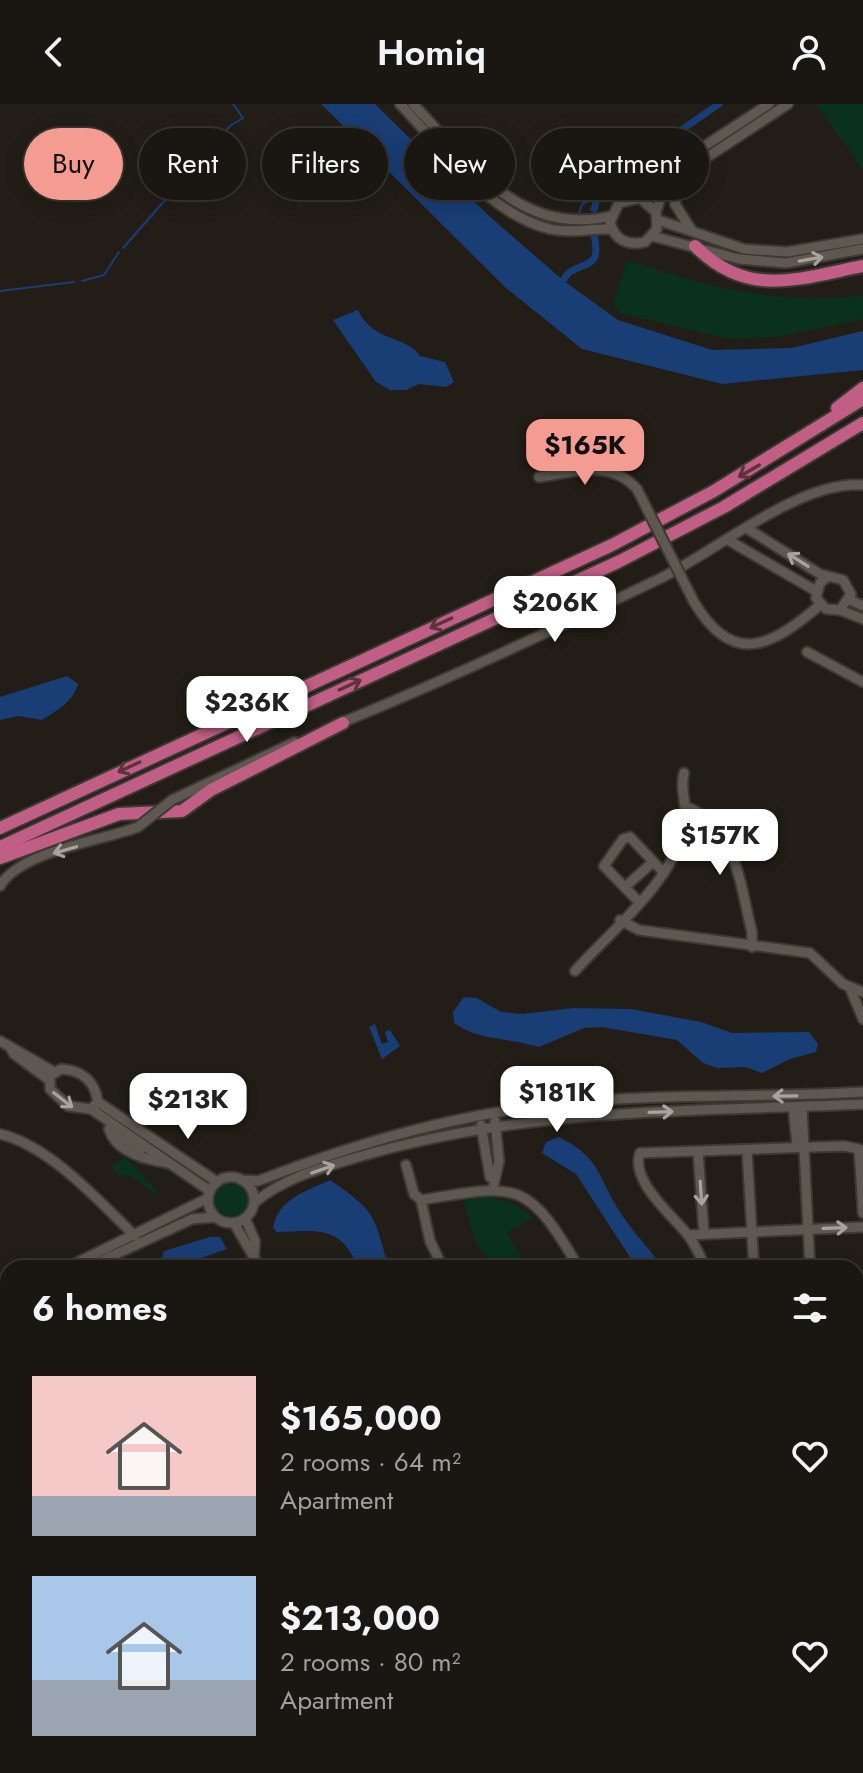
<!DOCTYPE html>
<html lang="en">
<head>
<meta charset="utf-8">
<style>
	:root { --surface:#1a1611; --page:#27231f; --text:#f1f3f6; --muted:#9f9f9f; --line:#383531; --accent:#f59c92 }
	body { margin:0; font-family:Jost,sans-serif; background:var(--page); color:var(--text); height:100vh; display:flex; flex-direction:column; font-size:30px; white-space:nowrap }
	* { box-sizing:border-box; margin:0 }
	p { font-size:26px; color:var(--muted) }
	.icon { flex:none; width:44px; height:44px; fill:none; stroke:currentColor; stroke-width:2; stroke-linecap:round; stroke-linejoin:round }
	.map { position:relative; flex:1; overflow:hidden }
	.details { position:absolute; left:0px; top:1156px; width:864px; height:514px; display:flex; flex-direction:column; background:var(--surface); border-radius:24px 24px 0 0; box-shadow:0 4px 20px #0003,0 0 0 2px var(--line) }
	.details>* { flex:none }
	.hud { position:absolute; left:24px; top:24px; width:816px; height:72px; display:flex; gap:16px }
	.price { position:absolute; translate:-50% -68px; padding:0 18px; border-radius:16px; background:#fff; color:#222; font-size:26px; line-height:52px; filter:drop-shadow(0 2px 4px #0008) }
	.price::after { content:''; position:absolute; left:50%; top:48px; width:24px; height:18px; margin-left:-12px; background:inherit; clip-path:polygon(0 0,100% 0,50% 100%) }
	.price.active { background:var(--accent); color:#111 }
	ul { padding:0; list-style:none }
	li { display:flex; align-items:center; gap:24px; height:200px; padding:0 32px }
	li span { display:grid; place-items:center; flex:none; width:224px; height:160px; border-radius:0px; color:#555 }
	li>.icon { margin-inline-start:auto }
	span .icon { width:96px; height:96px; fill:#fffc; stroke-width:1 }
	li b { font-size:34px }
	h2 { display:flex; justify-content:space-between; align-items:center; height:96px; padding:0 32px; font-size:34px }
	.tag { padding:0 28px; border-radius:36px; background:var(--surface); box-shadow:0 4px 20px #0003,0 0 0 2px var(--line); font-size:28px; line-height:72px }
	.tag.active { background:var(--accent); color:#111 }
	header { display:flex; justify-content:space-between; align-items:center; height:104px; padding:0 32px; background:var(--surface); font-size:36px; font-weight:600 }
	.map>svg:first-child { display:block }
	.green { fill:#09311c }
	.water { fill:#193d75 }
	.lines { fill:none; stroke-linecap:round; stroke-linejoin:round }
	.stream { stroke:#193d75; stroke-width:2 }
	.canal { stroke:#193d75; stroke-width:7 }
	.minor-casing { stroke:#3c3833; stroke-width:13 }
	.highway-casing { stroke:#3c3833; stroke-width:16 }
	.minor { stroke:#5e5850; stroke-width:9 }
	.highway { stroke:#c15e85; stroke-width:12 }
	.minor-bridge-casing { stroke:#3c3833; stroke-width:13; stroke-linecap:butt }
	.minor-bridge { stroke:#5e5850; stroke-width:9 }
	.oneway { stroke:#a8a39d }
	.oneway2 { stroke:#5c323e }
</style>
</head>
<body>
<header><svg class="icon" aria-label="back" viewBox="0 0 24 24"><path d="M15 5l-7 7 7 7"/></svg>Homiq<svg class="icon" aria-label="person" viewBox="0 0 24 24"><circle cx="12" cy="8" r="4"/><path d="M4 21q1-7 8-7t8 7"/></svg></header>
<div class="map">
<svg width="863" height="1669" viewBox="0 0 863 1669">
	<rect width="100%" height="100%" fill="#221e17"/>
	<g class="green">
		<path d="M816 0H863V66Z"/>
		<path d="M627 156C705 183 780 202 863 191V215L777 233 729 235 620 209 613 200Z"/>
		<path d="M125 1053 159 1089H155L131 1072 118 1071 112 1063Z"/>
		<circle cx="230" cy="1096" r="18"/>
		<path d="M484 1093 509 1097 534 1113 507 1129 528 1164H494L476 1139 463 1097Z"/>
		<path d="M863 1488V1669H303L325 1662H856V1491Z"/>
	</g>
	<g class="water">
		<path d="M321 0H375L489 112 564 177 618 216 712 246 791 244 863 227V266L722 280 582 245 506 184Z"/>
		<path d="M358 206C373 239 405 230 420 252L445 258 454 278 446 283 419 280 406 286H390L376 278 333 216Z"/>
		<path d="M67 572 78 580C74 597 56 607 42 616L18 612 0 616V593Z"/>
		<path d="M464 893 477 894 501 908 522 910 574 904 631 905 701 918 732 929 809 928 818 940 816 948 790 955 762 969 746 963 717 964 703 959 677 936 602 923 584 924 539 943C511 934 479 937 454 919L453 908Z"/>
		<path d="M375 920 382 940 388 938 385 928 390 926 400 942 382 955 369 923Z"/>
		<path d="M559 1033C604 1055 598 1078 624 1114 636 1132 651 1146 663 1164H637L576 1070 542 1049 546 1038Z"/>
		<path d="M330 1076C378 1109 373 1111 389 1164H358C341 1120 317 1127 277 1128L273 1124C279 1094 305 1088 330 1076Z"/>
		<path d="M210 1133H220L227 1145 196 1156 192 1164H159L164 1147Z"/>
		<path d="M0 1324 8 1348V1410L0 1403Z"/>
		<path d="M8 1595V1662H36L43 1669H0Z"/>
	</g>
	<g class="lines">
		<g class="stream">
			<path d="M579 110 582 100 594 95"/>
			<path d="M123 144 230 22 243 14 233 0"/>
			<path d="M82 177 104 171 119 148"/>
			<path d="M0 187 74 178"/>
			<path d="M138 1058 168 1065 205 1090"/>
		</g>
		<g class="canal">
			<path d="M594 105 601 82 719 0"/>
			<path d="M558 184C562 180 565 171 570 168 589 157 601 162 594 131"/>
		</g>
		<defs>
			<g id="minor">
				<path d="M400 0C442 44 488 110 550 125 571 130 591 124 612 125"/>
				<path d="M413 0C469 58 520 134 611 112"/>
				<path d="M680 72 675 100 692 127"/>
				<path d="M640 94 656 108 657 125 645 138C628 142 614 136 610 118L619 99 640 94 674 62 769 0"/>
				<path d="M656 108 663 87 674 75 788 0"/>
				<path d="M658 116 744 145 787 148 863 135"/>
				<path d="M652 132 739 155 786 159 863 145"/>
				<path d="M539 373C574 368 611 355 637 385"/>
				<path d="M748 425 820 470 843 476 851 490 840 506 826 505 816 494 820 479 827 473"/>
				<path d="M728 436 816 487"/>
				<path d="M850 496 863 502"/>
				<path d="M694 498C733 564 772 542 820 501"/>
				<path d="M840 506 863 515"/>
				<path d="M807 548 863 578"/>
				<path d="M338 620C447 576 555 525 661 474 718 446 800 376 863 381"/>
				<path d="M172 696 295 638"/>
				<path d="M687 703C737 722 740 783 752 828V843"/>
				<path d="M0 782C20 747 101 737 138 723"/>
				<path d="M625 783 653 758"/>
				<path d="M639 798 604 762 623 735 630 733 664 769"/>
				<path d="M620 816 639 826 810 849 843 880 863 888"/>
				<path d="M575 867C612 826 671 779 685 724 689 705 679 687 684 669"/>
				<path d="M850 884 863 915"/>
				<path d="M0 937 54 968"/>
				<path d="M10 943 14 950 49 976"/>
				<path d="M98 998 91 1005 68 1002 50 985V972L61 965C81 966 95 977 98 998L217 1078"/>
				<path d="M793 1003 797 1040 801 1043"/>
				<path d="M802 1003 810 1164"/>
				<path d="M91 1005 210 1087"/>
				<path d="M481 1021 490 1073"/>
				<path d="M109 1025C116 1049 147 1056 168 1059"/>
				<path d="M109 1025 141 1045"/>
				<path d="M0 1030C50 1042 99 1097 135 1132"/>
				<path d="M747 1047 754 1164"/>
				<path d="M698 1048 704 1130"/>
				<path d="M406 1061 414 1090 421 1096 430 1137 443 1164"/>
				<circle cx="231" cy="1096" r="23"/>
				<path d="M241 1076 258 1077C358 1038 457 1010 564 999 664 989 764 994 863 988"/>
				<path d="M493 1084 499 1057 495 1017"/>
				<path d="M421 1096C518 1080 527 1075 579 1164"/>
				<path d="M254 1099C283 1074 322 1064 358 1053 528 1003 689 1008 863 1000"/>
				<path d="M245 1114 255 1137 254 1152"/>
				<path d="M234 1119 260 1164"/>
				<path d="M688 1131 863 1123"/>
				<path d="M66 1164 208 1094"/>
				<path d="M86 1164 192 1115 215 1113"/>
				<path d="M706 1164C700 1153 695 1139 687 1130 672 1111 630 1077 640 1049L844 1042 859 1045 863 1109"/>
				<path d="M0 1193 8 1189"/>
				<path d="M0 1204 8 1201"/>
				<path d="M856 1210 863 1209"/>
				<path d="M856 1266H863"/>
				<path d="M856 1415 863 1417"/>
				<path d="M856 1458 863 1454"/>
				<path d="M0 1539 8 1540"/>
			</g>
			<g id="highway">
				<path d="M695 142C748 195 797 175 863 162"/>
				<path d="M837 304 863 284"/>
				<path d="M0 724 612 441 714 387 863 295"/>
				<path d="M0 743 620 457 724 403 863 319"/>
				<path d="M0 754 119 710 182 707 211 686 343 619"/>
			</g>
		</defs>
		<use href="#minor" class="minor-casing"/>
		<use href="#highway" class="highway-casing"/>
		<use href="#minor" class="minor"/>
		<use href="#highway" class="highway"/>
		<defs>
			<g id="minor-bridge">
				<path d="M637 385 694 498"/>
				<path d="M138 723 172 696"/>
			</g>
		</defs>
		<use href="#minor-bridge" class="minor-bridge-casing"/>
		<use href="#minor-bridge" class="minor-bridge"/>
	</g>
	<defs><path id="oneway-shaft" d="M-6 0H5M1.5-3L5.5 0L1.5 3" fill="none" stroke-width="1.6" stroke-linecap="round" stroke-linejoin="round" transform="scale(2)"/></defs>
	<g class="oneway">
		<use href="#oneway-shaft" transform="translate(811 155) rotate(-10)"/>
		<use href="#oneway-shaft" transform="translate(798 456) rotate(-148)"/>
		<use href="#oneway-shaft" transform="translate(65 746) rotate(164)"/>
		<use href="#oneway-shaft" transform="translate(785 992) rotate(179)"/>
		<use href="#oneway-shaft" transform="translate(63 996) rotate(38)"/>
		<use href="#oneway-shaft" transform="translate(661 1008) rotate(-2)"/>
		<use href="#oneway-shaft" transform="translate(323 1065) rotate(-19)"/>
		<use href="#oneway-shaft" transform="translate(701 1089) rotate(86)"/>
		<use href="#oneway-shaft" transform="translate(835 1124) rotate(-2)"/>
	</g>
	<g class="oneway2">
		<use href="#oneway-shaft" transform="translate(749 367) rotate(150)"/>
		<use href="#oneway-shaft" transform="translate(441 519) rotate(155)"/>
		<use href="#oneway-shaft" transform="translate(350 581) rotate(-25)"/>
		<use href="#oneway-shaft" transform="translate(129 663) rotate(155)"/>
	</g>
</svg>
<b class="price active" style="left:585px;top:383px">$165K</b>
<b class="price" style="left:555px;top:540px">$206K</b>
<b class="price" style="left:247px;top:640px">$236K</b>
<b class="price" style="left:720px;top:773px">$157K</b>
<b class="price" style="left:557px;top:1030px">$181K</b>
<b class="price" style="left:188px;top:1037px">$213K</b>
<div class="hud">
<a class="tag active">Buy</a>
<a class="tag">Rent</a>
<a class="tag">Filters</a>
<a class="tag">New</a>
<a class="tag">Apartment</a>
</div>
<section class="details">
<h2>6 homes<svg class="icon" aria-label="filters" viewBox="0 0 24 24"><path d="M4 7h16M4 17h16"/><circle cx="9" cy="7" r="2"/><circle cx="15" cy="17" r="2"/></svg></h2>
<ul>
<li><span style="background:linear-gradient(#f6c9c9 75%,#9aa5b1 0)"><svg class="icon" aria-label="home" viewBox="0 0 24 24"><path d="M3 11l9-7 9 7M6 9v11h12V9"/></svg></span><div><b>$165,000</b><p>2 rooms · 64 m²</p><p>Apartment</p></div><svg class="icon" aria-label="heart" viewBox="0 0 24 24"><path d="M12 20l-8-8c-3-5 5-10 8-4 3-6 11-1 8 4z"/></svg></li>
<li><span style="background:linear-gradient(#a9c7e8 65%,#9aa5b1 0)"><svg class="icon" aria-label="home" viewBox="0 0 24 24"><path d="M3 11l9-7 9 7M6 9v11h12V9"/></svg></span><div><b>$213,000</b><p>2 rooms · 80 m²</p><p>Apartment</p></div><svg class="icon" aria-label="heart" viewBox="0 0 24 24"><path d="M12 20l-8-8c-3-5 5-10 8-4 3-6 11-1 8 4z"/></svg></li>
</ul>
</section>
</div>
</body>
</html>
